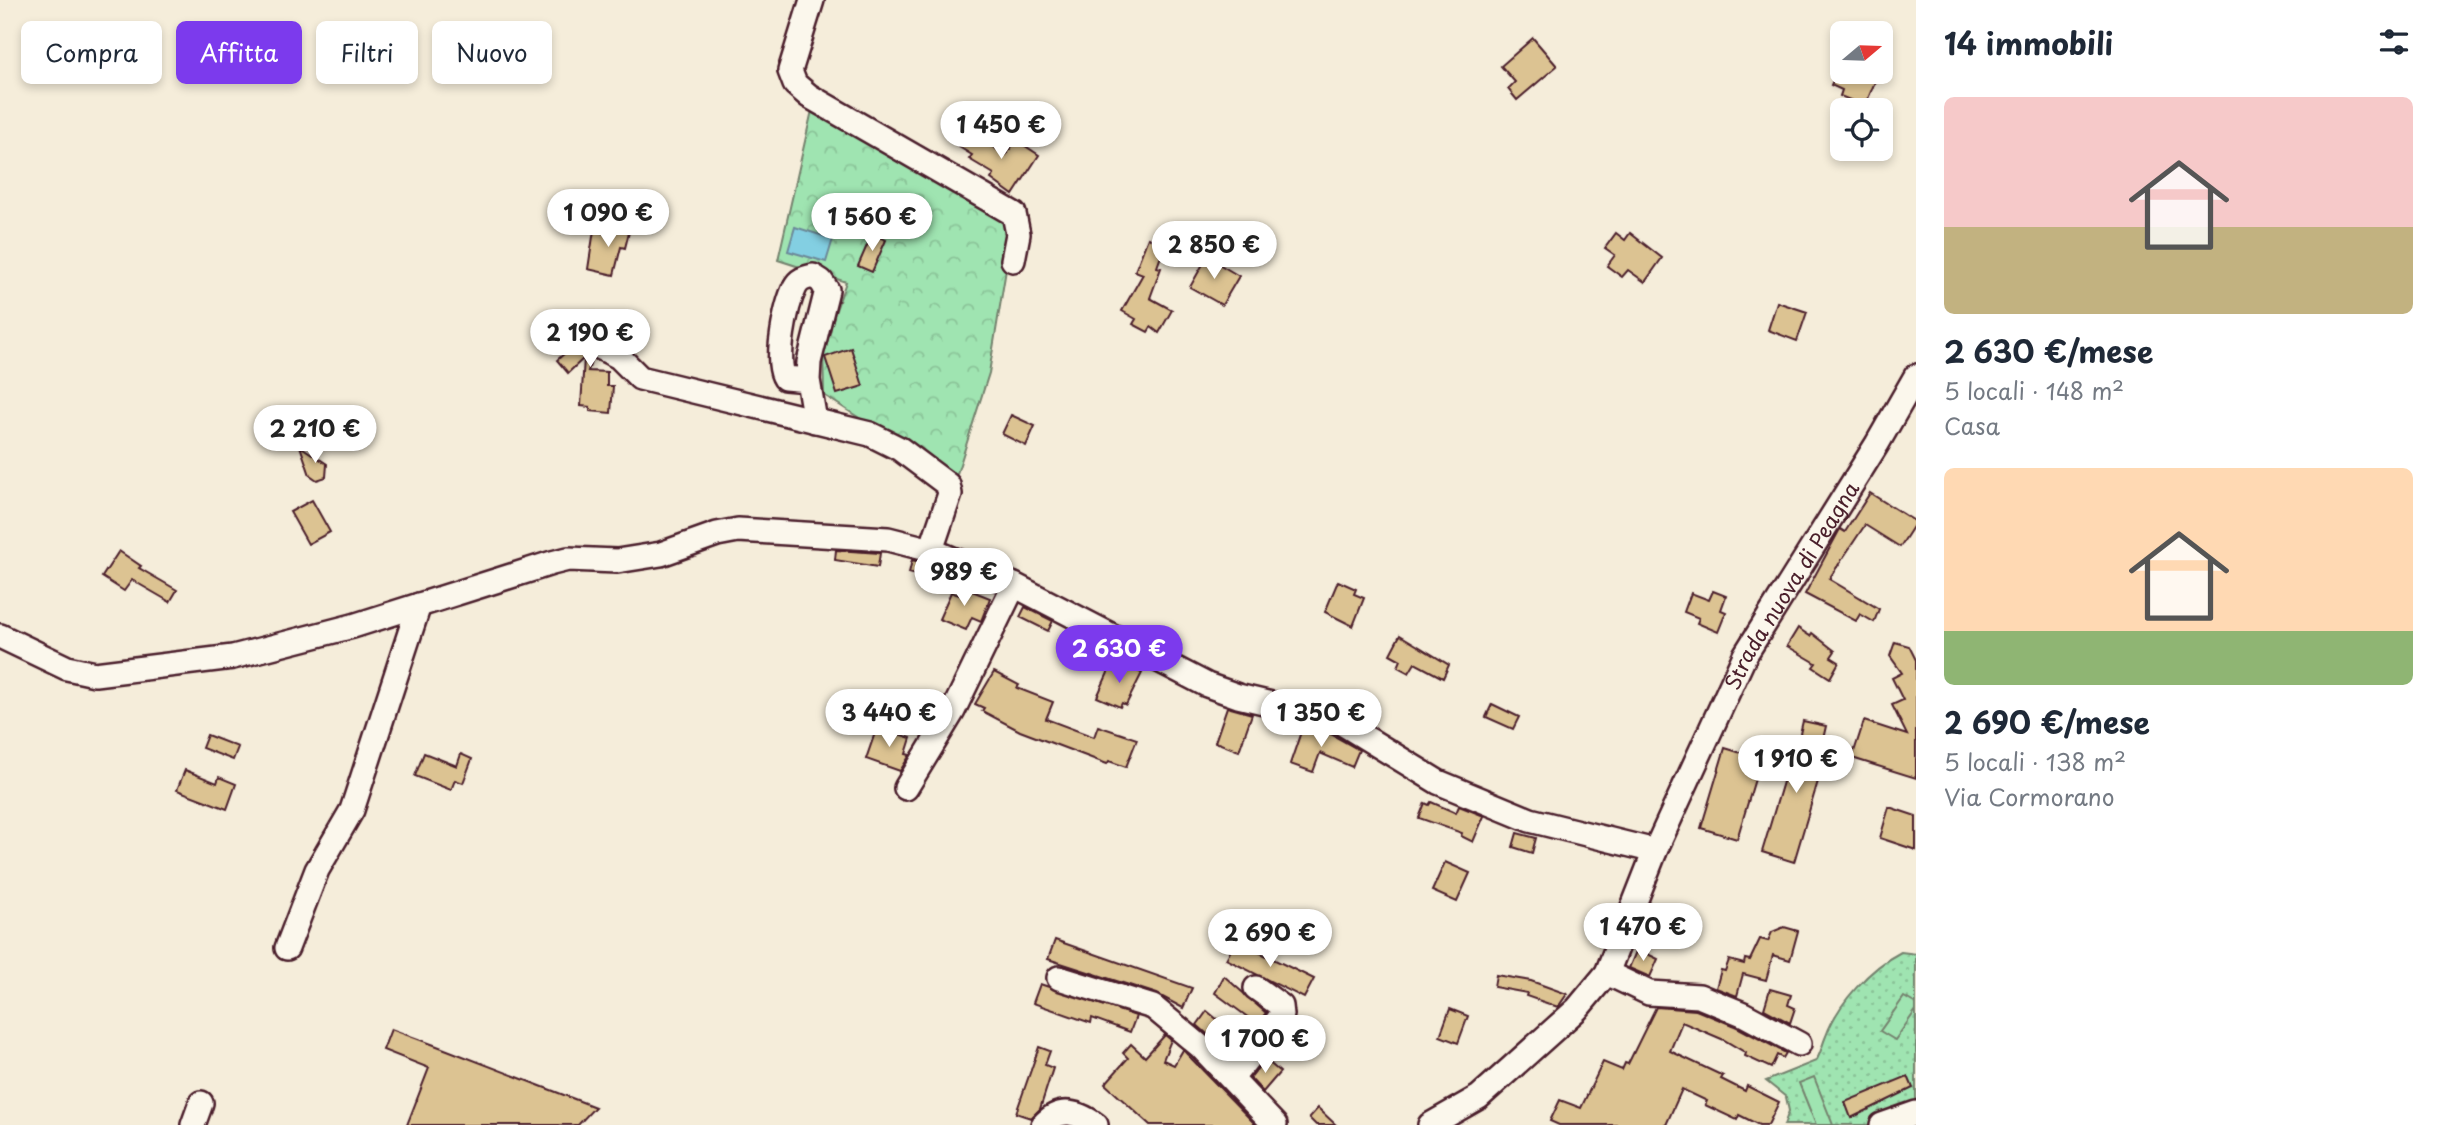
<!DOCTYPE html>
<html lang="it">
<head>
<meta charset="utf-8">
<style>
	:root { --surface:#fff; --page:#f2f2f3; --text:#1f2937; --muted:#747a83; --accent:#7c3aed }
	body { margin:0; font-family:"Playpen Sans",sans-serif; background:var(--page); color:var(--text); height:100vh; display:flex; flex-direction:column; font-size:26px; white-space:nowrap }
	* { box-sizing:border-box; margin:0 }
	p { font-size:23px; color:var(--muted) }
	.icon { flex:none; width:38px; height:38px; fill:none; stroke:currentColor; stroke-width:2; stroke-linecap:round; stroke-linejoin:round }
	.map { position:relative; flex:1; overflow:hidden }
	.details { display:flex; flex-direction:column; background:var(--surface); width:525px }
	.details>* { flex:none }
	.hud { position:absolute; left:21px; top:21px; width:665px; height:63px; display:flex; gap:14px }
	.needle { width:46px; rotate:71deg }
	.tools { position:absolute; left:1830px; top:21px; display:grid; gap:14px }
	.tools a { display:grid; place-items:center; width:63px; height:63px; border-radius:10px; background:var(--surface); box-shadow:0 4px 10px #0003; font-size:35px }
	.price { position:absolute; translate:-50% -60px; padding:0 16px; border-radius:24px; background:#fff; color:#222; font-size:23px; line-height:46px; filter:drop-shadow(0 2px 4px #0008) }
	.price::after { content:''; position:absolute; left:50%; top:42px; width:21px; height:16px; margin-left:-10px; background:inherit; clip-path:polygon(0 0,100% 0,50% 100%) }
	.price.active { background:var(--accent); color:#fff }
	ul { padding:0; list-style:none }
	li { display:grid; align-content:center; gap:14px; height:371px; padding:0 28px }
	li span { display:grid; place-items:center; height:217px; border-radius:10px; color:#555 }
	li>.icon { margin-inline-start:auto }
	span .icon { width:126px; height:126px; fill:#fffc; stroke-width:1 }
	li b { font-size:30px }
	h2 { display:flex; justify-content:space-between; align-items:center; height:84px; padding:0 28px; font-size:30px }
	.chip { padding:0 24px; border-radius:10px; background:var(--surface); box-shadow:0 4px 10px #0003; font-size:24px; line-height:63px }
	.chip.active { background:var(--accent); color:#fff }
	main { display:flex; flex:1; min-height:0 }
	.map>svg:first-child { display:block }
	.grass { fill:url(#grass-dots); stroke:#74826e; stroke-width:2 }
	.park { fill:url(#park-crowns); stroke:#74826e; stroke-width:2 }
	.garden { fill:#9fe4b1; stroke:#74826e; stroke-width:2 }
	.water { fill:#83cfe2; stroke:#6c8999; stroke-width:2 }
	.building { fill:#dcc392; stroke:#4a1f2b; stroke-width:2 }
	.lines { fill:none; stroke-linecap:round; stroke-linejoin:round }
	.minor-casing { stroke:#4a1f2b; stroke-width:28 }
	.minor { stroke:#fbf7ec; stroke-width:23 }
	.labels { text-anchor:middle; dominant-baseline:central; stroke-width:7; stroke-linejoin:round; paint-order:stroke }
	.street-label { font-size:21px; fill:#4a1f2b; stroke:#fbf7ec }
</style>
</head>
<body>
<main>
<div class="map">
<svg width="1916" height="1125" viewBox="0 0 1916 1125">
	<defs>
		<pattern id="grass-dots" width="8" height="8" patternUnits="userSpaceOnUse" patternTransform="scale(1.75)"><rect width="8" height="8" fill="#9fe4b1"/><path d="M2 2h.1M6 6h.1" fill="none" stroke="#8ac398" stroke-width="1.8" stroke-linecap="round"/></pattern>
		<pattern id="park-crowns" width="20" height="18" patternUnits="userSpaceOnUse" patternTransform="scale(1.75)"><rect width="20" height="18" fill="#9fe4b1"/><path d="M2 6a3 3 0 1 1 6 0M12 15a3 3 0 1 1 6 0" fill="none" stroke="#8ac398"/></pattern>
	</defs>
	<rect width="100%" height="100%" fill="#f5edda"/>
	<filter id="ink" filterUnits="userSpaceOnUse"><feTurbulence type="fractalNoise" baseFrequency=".0143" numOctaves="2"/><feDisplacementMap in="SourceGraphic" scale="14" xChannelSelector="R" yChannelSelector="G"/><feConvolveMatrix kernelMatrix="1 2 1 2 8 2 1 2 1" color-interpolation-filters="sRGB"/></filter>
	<g filter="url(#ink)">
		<path class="grass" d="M1901 952 1916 954V1125H1784L1789 1111 1786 1097 1766 1081 1816 1061C1821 1053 1822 1045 1826 1036 1838 1003 1870 968 1901 952Z"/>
		<path class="park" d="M813 106 1003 213 1011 239 989 373 955 480 824 395 823 346 846 282 778 260Z"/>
		<g class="garden">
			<path d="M1904 997 1916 1004V1010L1895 1040 1880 1031Z"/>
			<path d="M1814 1077 1833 1125H1816L1799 1083Z"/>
		</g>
		<path class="water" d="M795 227 833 239 826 262 788 251Z"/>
		<g class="building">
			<path d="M1533 38 1557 66 1517 100 1508 89 1515 82 1501 66Z"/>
			<path d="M1837 72H1864L1877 77 1865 106 1840 96 1842 90 1831 85Z"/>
			<path d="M968 132 1006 155 1016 140 1039 155 1013 195 991 179 994 174 969 159 972 155 959 147Z"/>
			<path d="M613 224 630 228 625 248 621 247 614 275 588 269 594 230 610 235Z"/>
			<path d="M1616 233 1625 240 1630 233 1662 258 1645 282 1628 270 1622 277 1607 266 1615 255 1605 248Z"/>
			<path d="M872 234 886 240 872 272 858 266Z"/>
			<path d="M1148 238 1165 245 1157 267 1161 268 1150 298 1172 310 1159 333 1151 327 1148 332 1133 324 1136 319 1122 311 1143 274 1135 271Z"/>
			<path d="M1207 257 1239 276 1222 305 1190 287Z"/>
			<path d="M1777 302 1807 312 1797 341 1768 330Z"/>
			<path d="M593 311 608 317 602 334 594 336 588 342 587 350 592 359 588 371 607 372V386H613L611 413 590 411V407L581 406 584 358 568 373 557 360 583 337Z"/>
			<path d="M851 348 863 386 837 394 825 357Z"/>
			<path d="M1011 415 1035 426 1026 446 1002 434Z"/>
			<path d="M300 446 327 464 326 477 317 480 310 475Z"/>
			<path d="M1870 493 1916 522 1900 547 1865 525 1829 579 1879 609 1874 622 1860 614 1856 621 1805 594 1840 529 1845 532Z"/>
			<path d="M312 500 330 532 308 544 290 512Z"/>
			<path d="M836 550 880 553 878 567 835 560Z"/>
			<path d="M119 551 141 566 139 568 177 590 170 602 132 580 124 591 102 577Z"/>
			<path d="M912 560 927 564 924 577 909 573Z"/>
			<path d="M1338 581 1356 589 1354 594 1364 598 1353 626 1325 612Z"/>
			<path d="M962 587 990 598 981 621 972 617 966 630 939 619 951 592 959 595Z"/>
			<path d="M1713 591 1726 596 1721 610 1726 612 1718 632 1697 623 1699 618 1684 612 1691 593 1709 600Z"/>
			<path d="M1025 607 1053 621 1048 631 1020 617Z"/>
			<path d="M1798 628 1810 636 1812 633 1835 651 1831 657 1839 662 1830 678 1813 667 1816 663 1787 646Z"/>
			<path d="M1400 635 1449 665 1443 678 1415 663 1409 673 1398 667 1401 660 1390 654Z"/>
			<path d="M1895 642 1909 646 1916 660V778L1852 758 1864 721 1907 735 1892 705 1903 700 1892 678 1902 673 1890 656Z"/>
			<path d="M1118 662 1142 673 1126 705 1122 703 1120 707 1097 697 1111 666 1115 668Z"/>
			<path d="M994 672 1019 685 1017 688 1053 702 1046 719 1094 737 1098 726 1137 739 1126 767 1109 761 1107 764 1020 731 982 711 984 708 975 704Z"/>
			<path d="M1492 704 1519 717 1513 729 1486 717Z"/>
			<path d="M1227 707 1252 714 1239 751 1215 742Z"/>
			<path d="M1803 721 1826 726 1816 770 1821 771 1794 862 1762 852 1789 762 1793 763Z"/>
			<path d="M1303 726 1327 732 1359 750 1352 767 1320 753 1313 772 1290 764Z"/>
			<path d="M877 727 911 738 906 754 910 755 900 771 866 759Z"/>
			<path d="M207 735 238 747 233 760 202 748Z"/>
			<path d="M1725 748 1761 759 1737 839 1701 828Z"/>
			<path d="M424 753 457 766 461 754 472 759 463 783 455 780 451 790 415 776Z"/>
			<path d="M185 770 217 783 219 777 236 784 227 809 177 790Z"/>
			<path d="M1431 802 1456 813 1459 806 1484 816 1473 842 1461 836 1462 833 1419 818 1425 803 1429 805Z"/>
			<path d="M1889 807 1916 816V850L1880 838Z"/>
			<path d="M1517 833 1536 838 1532 853 1513 847Z"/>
			<path d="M1445 862 1470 873 1457 902 1432 891Z"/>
			<path d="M1784 927 1798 931 1790 960 1773 955 1766 980 1743 974 1737 996 1716 988 1721 970 1725 971 1729 960 1744 964 1745 959 1750 960 1760 939 1768 941 1772 932Z"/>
			<path d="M1055 940 1192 988 1183 1008 1157 994 1048 959Z"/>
			<path d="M1236 941 1314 979 1304 998 1226 959Z"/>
			<path d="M1637 949 1658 959 1650 977 1629 968Z"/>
			<path d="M1496 975 1531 981 1567 994 1558 1007 1526 996 1527 993 1494 987Z"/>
			<path d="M1224 976 1266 1013 1257 1024 1215 993Z"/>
			<path d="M1040 984 1136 1016 1130 1032 1092 1018 1091 1023 1033 1003Z"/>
			<path d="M1770 989 1791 995 1788 1005 1795 1008 1790 1023 1764 1009Z"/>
			<path d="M1656 1007 1696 1010 1737 1027 1786 1053 1783 1058 1777 1055 1771 1068 1745 1056 1746 1053 1724 1040 1682 1022 1670 1051 1723 1076 1721 1079 1745 1091 1747 1086 1779 1102 1768 1125H1759L1739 1115 1737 1120 1705 1105 1707 1101 1682 1089 1666 1125H1559L1550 1121 1560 1100 1581 1108 1603 1062 1622 1070 1625 1063 1628 1064Z"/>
			<path d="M1450 1009 1468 1016 1458 1043 1440 1036Z"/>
			<path d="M1207 1011 1225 1026 1214 1040 1197 1025Z"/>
			<path d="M1294 1021 1308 1032 1294 1051 1280 1040Z"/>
			<path d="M391 1029 437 1046 595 1107 578 1125H407L429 1068 383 1050Z"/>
			<path d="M1165 1035 1171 1040 1163 1060 1174 1065 1183 1050 1256 1125H1150L1105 1084 1128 1058 1123 1053 1131 1044 1145 1057Z"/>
			<path d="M1039 1047 1050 1051 1045 1065 1053 1068 1040 1109 1031 1118 1016 1113Z"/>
			<path d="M1265 1059 1280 1072 1263 1092 1250 1078Z"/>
			<path d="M1908 1076 1913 1088 1851 1118 1845 1102Z"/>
			<path d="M1318 1108 1336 1125H1316L1309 1118Z"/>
		</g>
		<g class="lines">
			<defs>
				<g id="minor">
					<path d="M812 0 790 71 795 84 809 96 1014 214 1018 234 1013 260"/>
					<path d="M601 348 619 357 640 378 870 434 900 449 948 485 950 494 931 550"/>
					<path d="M808 380 785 378C774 362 786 305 795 287 799 279 805 278 813 276L821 281 827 290 809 362 808 380 815 421"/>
					<path d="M0 636 67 668 95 674 233 657 353 626 552 563 568 559 617 561 661 554 717 534 738 530 888 539 931 550 1014 585 1207 685 1238 696 1335 719 1438 782 1530 820 1655 851"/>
					<path d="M906 788 953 711 1014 585"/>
					<path d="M287 948 317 870 352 810 419 605"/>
					<path d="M1607 973 1649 993 1699 996 1743 1014 1799 1044"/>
					<path d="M1059 978 1153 1007 1201 1047 1275 1125"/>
					<path d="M1232 1078 1282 1015 1281 1006 1256 988"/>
					<path d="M193 1125 201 1103"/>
					<path d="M1043 1125C1060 1106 1078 1112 1096 1125"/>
					<path id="s1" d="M1430 1125 1479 1097 1577 1009 1607 973 1655 851 1745 655 1877 444 1916 376"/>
					<path d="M1882 1125 1916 1113"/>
				</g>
			</defs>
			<use href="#minor" class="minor-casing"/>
			<use href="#minor" class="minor"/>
		</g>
	</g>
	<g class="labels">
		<g class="street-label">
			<text stroke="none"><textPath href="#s1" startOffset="665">Strada nuova di Peagna</textPath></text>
		</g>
	</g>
</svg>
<div class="tools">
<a><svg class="needle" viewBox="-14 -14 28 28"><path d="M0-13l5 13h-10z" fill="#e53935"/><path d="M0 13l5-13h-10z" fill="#747a83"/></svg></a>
<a><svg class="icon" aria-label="locate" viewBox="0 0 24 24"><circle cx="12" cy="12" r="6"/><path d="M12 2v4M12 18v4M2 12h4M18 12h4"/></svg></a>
</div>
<b class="price" style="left:1001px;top:161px">1 450 €</b>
<b class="price" style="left:608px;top:249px">1 090 €</b>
<b class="price" style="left:872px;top:253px">1 560 €</b>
<b class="price" style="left:1214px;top:281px">2 850 €</b>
<b class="price" style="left:590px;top:369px">2 190 €</b>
<b class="price" style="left:315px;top:465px">2 210 €</b>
<b class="price" style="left:964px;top:608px">989 €</b>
<b class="price active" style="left:1119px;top:685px">2 630 €</b>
<b class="price" style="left:889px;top:749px">3 440 €</b>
<b class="price" style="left:1321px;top:749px">1 350 €</b>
<b class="price" style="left:1796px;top:795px">1 910 €</b>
<b class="price" style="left:1643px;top:963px">1 470 €</b>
<b class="price" style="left:1270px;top:969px">2 690 €</b>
<b class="price" style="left:1265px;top:1075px">1 700 €</b>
<div class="hud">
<a class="chip">Compra</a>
<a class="chip active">Affitta</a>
<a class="chip">Filtri</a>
<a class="chip">Nuovo</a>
</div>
</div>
<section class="details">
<h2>14 immobili<svg class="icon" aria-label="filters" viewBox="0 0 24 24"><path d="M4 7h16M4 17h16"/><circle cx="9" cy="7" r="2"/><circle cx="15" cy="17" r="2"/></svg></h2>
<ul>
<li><span style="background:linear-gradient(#f6c9c9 60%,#c2b280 0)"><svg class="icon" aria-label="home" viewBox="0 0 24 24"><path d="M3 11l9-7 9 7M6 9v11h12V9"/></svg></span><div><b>2 630 €/mese</b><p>5 locali · 148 m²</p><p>Casa</p></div></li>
<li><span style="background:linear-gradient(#ffd9b3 75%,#8fb573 0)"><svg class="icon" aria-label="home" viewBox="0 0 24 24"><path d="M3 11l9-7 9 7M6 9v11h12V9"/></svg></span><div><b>2 690 €/mese</b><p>5 locali · 138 m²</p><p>Via Cormorano</p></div></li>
</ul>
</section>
</main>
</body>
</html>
